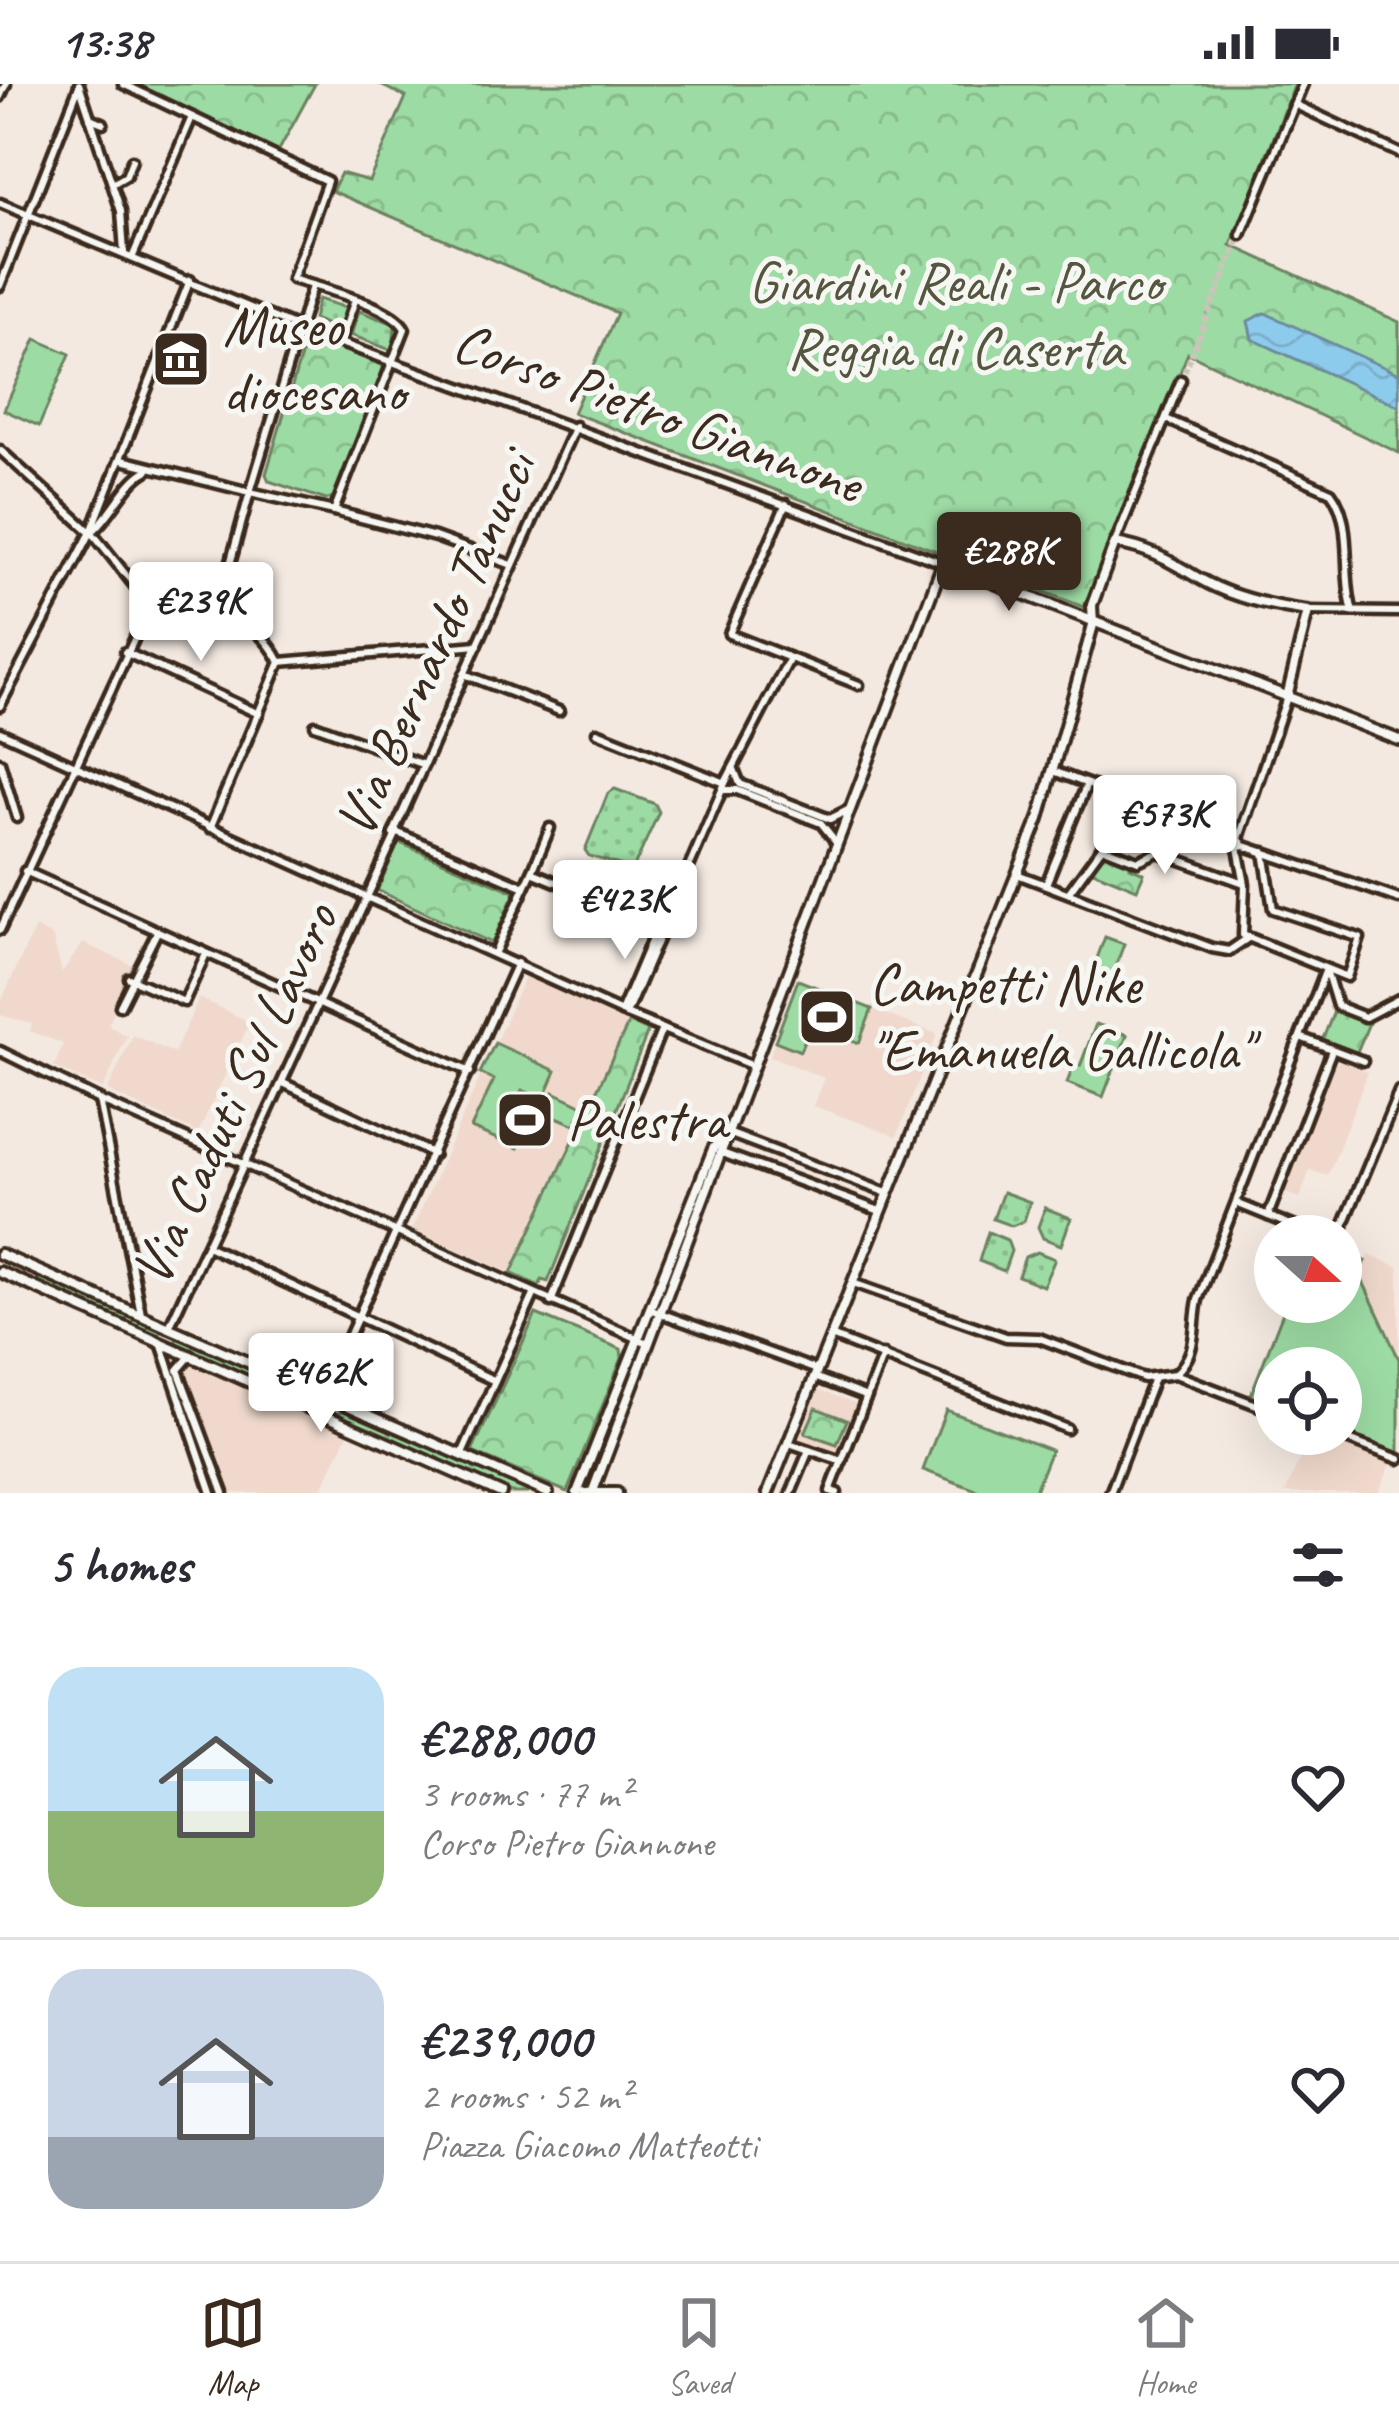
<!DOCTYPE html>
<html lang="en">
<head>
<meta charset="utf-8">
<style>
	:root { --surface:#fff; --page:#f7f7f7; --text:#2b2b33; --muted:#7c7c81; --line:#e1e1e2; --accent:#3b2a1e }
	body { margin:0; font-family:Caveat,sans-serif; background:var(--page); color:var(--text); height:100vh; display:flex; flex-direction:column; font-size:45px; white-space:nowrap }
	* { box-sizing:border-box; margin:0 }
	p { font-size:39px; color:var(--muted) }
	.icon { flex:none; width:66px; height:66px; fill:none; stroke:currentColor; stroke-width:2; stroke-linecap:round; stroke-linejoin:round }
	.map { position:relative; height:1409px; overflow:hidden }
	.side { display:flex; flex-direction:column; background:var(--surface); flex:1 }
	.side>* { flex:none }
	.needle { width:78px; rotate:111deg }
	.buttons { position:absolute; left:1254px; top:1131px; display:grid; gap:24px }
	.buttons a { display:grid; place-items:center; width:108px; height:108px; border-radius:50%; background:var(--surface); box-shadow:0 12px 48px #0002; font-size:60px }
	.price { position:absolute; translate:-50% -102px; padding:0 27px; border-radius:12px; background:#fff; color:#222; font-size:39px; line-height:78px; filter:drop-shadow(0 3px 6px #0008) }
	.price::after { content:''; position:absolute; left:50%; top:72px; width:36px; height:27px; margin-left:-18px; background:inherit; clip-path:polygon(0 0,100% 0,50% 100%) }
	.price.selected { background:var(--accent); color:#fff }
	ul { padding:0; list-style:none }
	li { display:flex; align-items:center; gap:36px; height:300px; padding:0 48px }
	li+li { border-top:3px solid var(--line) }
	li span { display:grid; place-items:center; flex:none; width:336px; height:240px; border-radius:36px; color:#555 }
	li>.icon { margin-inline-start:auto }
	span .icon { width:144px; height:144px; fill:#fffc; stroke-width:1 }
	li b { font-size:51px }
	h2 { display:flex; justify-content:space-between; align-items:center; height:144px; padding:0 48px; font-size:51px }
	.status { display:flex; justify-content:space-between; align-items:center; height:84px; padding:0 60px; background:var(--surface); direction:ltr }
	.status svg { height:33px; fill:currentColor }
	.dock { display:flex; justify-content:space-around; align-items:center; height:168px; border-top:3px solid var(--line); background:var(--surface); font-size:33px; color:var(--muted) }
	.dock a { display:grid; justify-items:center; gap:6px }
	.dock .selected { color:var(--accent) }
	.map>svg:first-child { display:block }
	.built { fill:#f0d9cc }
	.grass { fill:#9ddba4; stroke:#6c8261; stroke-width:3 }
	.forest { fill:url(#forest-crowns); stroke:#6c8261; stroke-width:3 }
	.garden { fill:url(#garden-dots); stroke:#6c8261; stroke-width:3 }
	.water { fill:url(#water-waves); stroke:#6c8b9a; stroke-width:3 }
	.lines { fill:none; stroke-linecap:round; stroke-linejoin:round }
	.minor-tunnel { stroke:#cec3ba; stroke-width:6; stroke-dasharray:6 3; stroke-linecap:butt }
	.minor-casing { stroke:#3b2a1e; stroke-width:15 }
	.tertiary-casing { stroke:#3b2a1e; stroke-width:16 }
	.minor { stroke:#f6f6f2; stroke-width:6 }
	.tertiary { stroke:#f6f6f2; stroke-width:8 }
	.labels { text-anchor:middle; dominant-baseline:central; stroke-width:10; stroke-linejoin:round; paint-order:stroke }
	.park-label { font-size:57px; fill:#545640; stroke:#f6f6f2 }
	.poi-label { font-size:57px; fill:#3b2a1e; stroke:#f6f6f2; text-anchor:start }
	.street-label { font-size:57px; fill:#3b2a1e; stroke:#f6f6f2 }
</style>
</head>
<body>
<div class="status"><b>13:38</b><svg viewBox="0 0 49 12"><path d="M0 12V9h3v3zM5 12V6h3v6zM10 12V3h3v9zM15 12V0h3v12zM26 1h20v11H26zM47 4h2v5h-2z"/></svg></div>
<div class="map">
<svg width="1399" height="1409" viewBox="0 0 1399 1409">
	<defs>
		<pattern id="forest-crowns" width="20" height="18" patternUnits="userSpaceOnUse" patternTransform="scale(3)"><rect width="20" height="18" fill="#9ddba4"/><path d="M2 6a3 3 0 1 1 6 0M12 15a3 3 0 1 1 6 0" fill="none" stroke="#88bc8d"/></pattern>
		<pattern id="garden-dots" width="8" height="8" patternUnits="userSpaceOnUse" patternTransform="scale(3)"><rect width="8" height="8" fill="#9ddba4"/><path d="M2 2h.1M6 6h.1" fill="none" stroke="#88bc8d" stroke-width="1.8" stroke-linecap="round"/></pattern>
		<pattern id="water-waves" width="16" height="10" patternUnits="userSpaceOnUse" patternTransform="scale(3)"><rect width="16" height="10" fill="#8dcbed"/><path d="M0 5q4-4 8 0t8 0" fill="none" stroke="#7baecb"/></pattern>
	</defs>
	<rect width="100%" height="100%" fill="#f3e9e1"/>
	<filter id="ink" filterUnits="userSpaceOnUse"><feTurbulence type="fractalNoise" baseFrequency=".00833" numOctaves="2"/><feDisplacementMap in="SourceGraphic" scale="24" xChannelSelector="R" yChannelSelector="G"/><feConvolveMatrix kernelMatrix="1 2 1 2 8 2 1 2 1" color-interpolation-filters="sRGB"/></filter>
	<g filter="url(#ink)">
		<g class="built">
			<path d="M35 843 52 852 62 888 83 859 135 882 108 941 127 952 103 1005 54 983 63 960 30 947 32 940 0 931V920Z"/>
			<path d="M526 890 629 938 511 1189 412 1146Z"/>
			<path d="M199 914 250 938 198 1049 107 1007 133 951 174 969Z"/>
			<path d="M872 925 937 950 897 1052 813 1022 824 994 770 972 775 957 800 966 811 940 859 959Z"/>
			<path d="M1341 977 1368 988 1328 1092 1310 1086 1300 1114 1285 1109 1335 979Z"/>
			<path d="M1369 1171 1399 1183V1275L1359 1188Z"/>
			<path d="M193 1279 349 1348 320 1409H224L178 1286Z"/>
			<path d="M818 1306 858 1320 836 1375 796 1361Z"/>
			<path d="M1311 1350 1392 1379 1378 1409H1285Z"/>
		</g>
		<g class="grass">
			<path d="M36 255 70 270 39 342 4 326Z"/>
			<path d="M1105 853 1124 860 1109 900 1090 893Z"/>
			<path d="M798 896 872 925 859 959 811 940 800 967 775 957Z"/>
			<path d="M1096 940 1127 951 1103 1013 1067 999 1074 981 1080 982Z"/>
			<path d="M495 959 556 987 544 1015 522 1006 508 1038 510 1047 523 1053 518 1064 471 1044 494 996 480 989Z"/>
			<path d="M554 1008 583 1022 575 1041 545 1028Z"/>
			<path d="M1341 1167 1365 1177 1359 1189 1399 1275V1371L1340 1350 1341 1284H1275V1327L1248 1318 1287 1218H1341Z"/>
			<path d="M946 1326 1051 1366 1034 1409H984L923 1386Z"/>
		</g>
		<g class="forest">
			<path d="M137 0H315L278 68Z"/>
			<path d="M378 0H1295L1231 161 1399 238V369L1188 269 1084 523 573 329 617 229 332 107 341 89 369 97 406 13Z"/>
			<path d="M320 254 384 277 386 284 339 410 326 416 269 397 266 390 306 255Z"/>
			<path d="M398 758 515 808 492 859 377 806Z"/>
			<path d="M1102 763 1133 775 1130 783 1144 789 1137 805 1086 784Z"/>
			<path d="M1335 925 1369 939 1356 970 1322 957Z"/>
			<path d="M629 938 648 947 548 1198 542 1196 539 1202 511 1189Z"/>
			<path d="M536 1230 621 1265 622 1274 567 1408 472 1368Z"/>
			<path d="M816 1324 847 1336 837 1360 805 1349Z"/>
		</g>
		<g class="garden">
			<path d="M318 215 347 224 339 246 313 235Z"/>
			<path d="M359 227 395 240 393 267 351 251Z"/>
			<path d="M615 705 655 720 659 728 633 785 589 772 585 766 608 709Z"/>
			<path d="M1003 1108 1030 1118 1024 1137 1012 1142 993 1135Z"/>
			<path d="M1045 1124 1071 1134 1061 1161 1043 1154 1038 1143Z"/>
			<path d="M988 1148 1007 1156 1011 1167 1004 1187 979 1177Z"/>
			<path d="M1037 1168 1055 1175 1043 1202 1018 1192 1025 1173Z"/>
			<path d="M41 1190 164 1242 159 1251 36 1199Z"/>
			<path d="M179 1250 320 1309 314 1320 175 1259Z"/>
			<path d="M343 1321 528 1405 527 1409H511L339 1331Z"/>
		</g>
		<path class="water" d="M1265 229 1399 290V322L1252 255 1248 237Z"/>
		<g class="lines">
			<path class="minor-tunnel" d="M1181 296 1241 151"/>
			<defs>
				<g id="minor">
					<path d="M79 0 121 127 124 168"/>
					<path d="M123 0 327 97 292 195C319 204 393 221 405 245L334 427 250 408 312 202"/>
					<path d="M0 13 6 0"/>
					<path d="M1294 20 1399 69"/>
					<path d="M90 34 103 39"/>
					<path d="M114 99 126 92 132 76"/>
					<path d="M0 119 291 241 943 479"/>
					<path d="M1241 151 1303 0"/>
					<path d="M133 172 192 33"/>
					<path d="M0 202 79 2"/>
					<path d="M341 256 355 216"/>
					<path d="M1166 335 1331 408C1354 438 1342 488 1352 524"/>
					<path d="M0 366 95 452 150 521"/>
					<path d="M122 376 250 408 219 520"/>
					<path d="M786 420 729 550 859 601"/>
					<path d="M334 427 435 453 512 481"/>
					<path d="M94 446C114 428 126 397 148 386"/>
					<path d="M1115 459 1181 296"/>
					<path d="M1308 527 1399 528"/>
					<path d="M125 568 259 630"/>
					<path d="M280 578 478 561"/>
					<path d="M464 590 559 627"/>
					<path d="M0 622 91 448 190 196"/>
					<path d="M315 641 424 681"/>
					<path d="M0 648 626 930 751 981"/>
					<path d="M597 648 725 699"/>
					<path d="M0 678 17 734"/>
					<path d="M734 685 740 700 830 735 850 725"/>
					<path d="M1056 688 1233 755"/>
					<path d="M722 706H737L821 739 837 759"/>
					<path d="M210 744 280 578"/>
					<path d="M398 749 525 803 532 788 662 842"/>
					<path d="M393 750 575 342"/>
					<path d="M1238 754 1242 759 1237 764 1232 758Z"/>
					<path d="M1239 754 1287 613"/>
					<path d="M1242 761 1399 815"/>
					<path d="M1102 763 1138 777 1158 768 1244 799"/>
					<path d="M1238 764 1245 800 1243 851 1347 893 1360 854 1273 825 1264 768"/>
					<path d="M25 787 470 988"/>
					<path d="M532 788 550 744"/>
					<path d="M1017 790 1212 864 1229 867 1248 854"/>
					<path d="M1046 800 1087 700"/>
					<path d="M1069 808 1102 763 1109 709"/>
					<path d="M0 846 150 521C198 504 257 533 280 578"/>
					<path d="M495 868 525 803"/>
					<path d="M1327 889 1337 922 1365 933 1399 915"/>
					<path d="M129 894 184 918 206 870"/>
					<path d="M120 922 157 848"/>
					<path d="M621 928 657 843"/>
					<path d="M626 930 725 699 790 574"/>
					<path d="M1300 953 1363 977"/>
					<path d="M0 967 99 1016 648 1259"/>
					<path d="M283 999 433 1070"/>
					<path d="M99 1016 141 1230"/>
					<path d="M728 1049 887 1109"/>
					<path d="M722 1069 880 1127"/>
					<path d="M1236 1119 1318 1152"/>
					<path d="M1268 1132 1332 966"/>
					<path d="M1339 1152 1399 1007"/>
					<path d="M207 1162 495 1297"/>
					<path d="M853 1199 1006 1253 1039 1254 1144 1294 1175 1290 1275 1328"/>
					<path d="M551 1218 662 945"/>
					<path d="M649 1225 817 1286"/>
					<path d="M170 1241 397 748"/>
					<path d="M831 1252 1067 1345"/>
					<path d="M161 1259 212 1409"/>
					<path d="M191 1271 178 1286 224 1409"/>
					<path d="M1175 1290C1199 1268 1192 1244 1198 1216L1326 885"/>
					<path d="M814 1293 867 1313"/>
					<path d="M324 1308 517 879"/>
					<path d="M341 1315 357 1281 341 1273"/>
					<path d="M1333 1350 1399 1375"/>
					<path d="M789 1359 809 1366 791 1409"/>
					<path d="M809 1366 842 1377"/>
					<path d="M462 1370 534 1211"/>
					<path d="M837 1409 830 1407 883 1271"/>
					<path d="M1110 1409 1154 1294"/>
				</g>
				<g id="tertiary">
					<path d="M0 1170 548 1409"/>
					<path d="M0 1188 501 1409"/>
					<path d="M593 1407 943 479 1399 656"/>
					<path d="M577 1409 713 1065 724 1049"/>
					<path d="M585 1409H617"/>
					<path d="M768 1409 1039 735 1093 541 1092 521 1115 459C1151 465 1169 477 1200 495 1231 513 1272 522 1308 527L1287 613"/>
				</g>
			</defs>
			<use href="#minor" class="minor-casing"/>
			<use href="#tertiary" class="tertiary-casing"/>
			<use href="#minor" class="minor"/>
			<use href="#tertiary" class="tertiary"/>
		</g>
	</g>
	<defs>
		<symbol id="museum-square" viewBox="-11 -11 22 22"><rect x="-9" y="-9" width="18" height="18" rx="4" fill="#3b2a1e" stroke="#f6f6f2"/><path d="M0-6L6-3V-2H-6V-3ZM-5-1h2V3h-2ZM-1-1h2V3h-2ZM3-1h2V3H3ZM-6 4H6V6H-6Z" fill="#fff"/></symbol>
		<symbol id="stadium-square" viewBox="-11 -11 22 22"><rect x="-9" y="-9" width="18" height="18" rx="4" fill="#3b2a1e" stroke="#f6f6f2"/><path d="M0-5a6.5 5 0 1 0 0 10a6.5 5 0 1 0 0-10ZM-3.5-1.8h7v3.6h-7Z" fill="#fff"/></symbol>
	</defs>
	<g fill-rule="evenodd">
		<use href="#museum-square" x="148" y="242" width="66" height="66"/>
		<use href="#stadium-square" x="794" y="900" width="66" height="66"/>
		<use href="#stadium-square" x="492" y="1003" width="66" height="66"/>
	</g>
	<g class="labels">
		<g class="park-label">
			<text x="955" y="198">Giardini Reali - Parco<tspan x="955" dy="66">Reggia di Caserta</tspan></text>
		</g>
		<g class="poi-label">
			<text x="223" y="242">Museo<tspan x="223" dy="66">diocesano</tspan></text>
			<text x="869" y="900">Campetti Nike<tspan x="869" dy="66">"Emanuela Gallicola"</tspan></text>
			<text x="567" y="1036">Palestra</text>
		</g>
		<g class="street-label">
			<text transform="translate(658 328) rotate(20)">Corso Pietro Giannone</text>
			<text transform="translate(435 560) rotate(-66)">Via Bernardo Tanucci</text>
			<text transform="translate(234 1010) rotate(-65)">Via Caduti Sul Lavoro</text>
		</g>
	</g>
</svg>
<div class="buttons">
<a><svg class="needle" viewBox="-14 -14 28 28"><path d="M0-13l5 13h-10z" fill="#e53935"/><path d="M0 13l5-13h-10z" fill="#7c7c81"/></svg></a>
<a><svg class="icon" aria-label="locate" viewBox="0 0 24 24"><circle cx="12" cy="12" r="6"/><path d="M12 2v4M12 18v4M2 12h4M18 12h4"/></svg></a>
</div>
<b class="price selected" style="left:1009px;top:530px">€288K</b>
<b class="price" style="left:201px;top:580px">€239K</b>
<b class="price" style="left:1165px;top:793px">€573K</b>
<b class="price" style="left:625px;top:878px">€423K</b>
<b class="price" style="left:321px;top:1351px">€462K</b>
</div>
<section class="side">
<h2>5 homes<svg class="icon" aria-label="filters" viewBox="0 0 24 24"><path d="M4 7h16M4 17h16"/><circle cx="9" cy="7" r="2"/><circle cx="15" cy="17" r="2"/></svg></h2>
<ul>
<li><span style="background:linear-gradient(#bfe0f5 60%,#8fb573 0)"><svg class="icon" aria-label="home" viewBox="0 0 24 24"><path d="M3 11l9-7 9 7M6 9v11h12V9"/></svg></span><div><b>€288,000</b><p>3 rooms · 77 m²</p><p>Corso Pietro Giannone</p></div><svg class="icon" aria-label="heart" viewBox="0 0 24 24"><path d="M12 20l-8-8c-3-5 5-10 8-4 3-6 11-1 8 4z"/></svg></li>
<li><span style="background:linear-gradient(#c9d6e8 70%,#9aa5b1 0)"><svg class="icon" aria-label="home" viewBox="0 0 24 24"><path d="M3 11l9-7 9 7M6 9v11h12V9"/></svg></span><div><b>€239,000</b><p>2 rooms · 52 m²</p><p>Piazza Giacomo Matteotti</p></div><svg class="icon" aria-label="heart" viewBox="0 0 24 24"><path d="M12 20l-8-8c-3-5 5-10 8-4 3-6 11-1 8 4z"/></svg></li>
</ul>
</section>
<nav class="dock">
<a class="selected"><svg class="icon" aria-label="map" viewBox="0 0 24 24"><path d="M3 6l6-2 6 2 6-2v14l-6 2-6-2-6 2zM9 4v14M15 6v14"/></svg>Map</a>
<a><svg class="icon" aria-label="saved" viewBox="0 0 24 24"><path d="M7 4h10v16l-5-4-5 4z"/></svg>Saved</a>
<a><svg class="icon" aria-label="home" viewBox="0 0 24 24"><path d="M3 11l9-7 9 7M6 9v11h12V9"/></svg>Home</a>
</nav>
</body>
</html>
